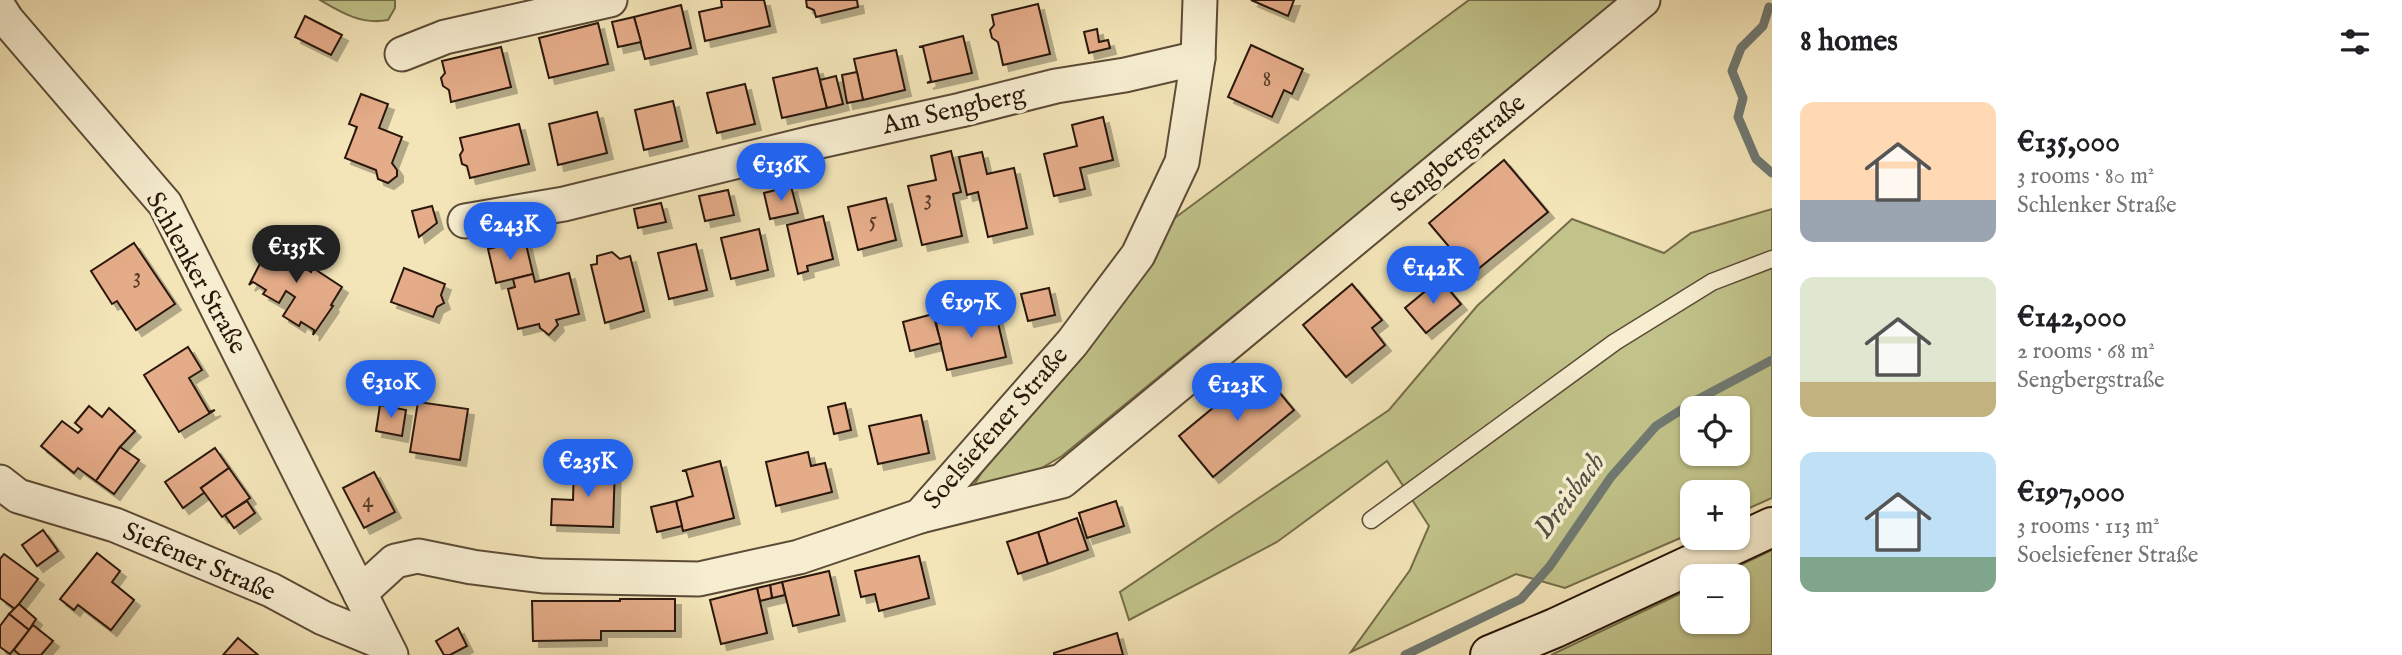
<!DOCTYPE html>
<html lang="en">
<head>
<meta charset="utf-8">
<style>
	:root { --surface:#fff; --page:#f2f2f2; --text:#202124; --muted:#757577; --accent:#2563eb }
	body { margin:0; font-family:"IM FELL English",serif; background:var(--page); color:var(--text); height:100vh; display:flex; flex-direction:column; font-size:26px; white-space:nowrap }
	* { box-sizing:border-box; margin:0 }
	p { font-size:23px; color:var(--muted) }
	.icon { flex:none; width:38px; height:38px; fill:none; stroke:currentColor; stroke-width:2; stroke-linecap:round; stroke-linejoin:round }
	.map { position:relative; flex:1; overflow:hidden }
	.sheet { display:flex; flex-direction:column; background:var(--surface); width:630px }
	.sheet>* { flex:none }
	.buttons { position:absolute; left:1680px; top:396px; display:grid; gap:14px }
	.buttons a { display:grid; place-items:center; width:70px; height:70px; border-radius:14px; background:var(--surface); box-shadow:0 2px 5px #0004; font-size:35px }
	.price { position:absolute; translate:-50% -60px; padding:0 16px; border-radius:24px; background:var(--accent); color:#fff; font-size:23px; line-height:46px; filter:drop-shadow(0 2px 4px #0008) }
	.price::after { content:''; position:absolute; left:50%; top:42px; width:21px; height:16px; margin-left:-10px; background:inherit; clip-path:polygon(0 0,100% 0,50% 100%) }
	.price.active { background:#222; color:#fff }
	ul { padding:0; list-style:none }
	li { display:flex; align-items:center; gap:21px; height:175px; padding:0 28px }
	li span { display:grid; place-items:center; flex:none; width:196px; height:140px; border-radius:14px; color:#555 }
	li>.icon { margin-inline-start:auto }
	span .icon { width:84px; height:84px; fill:#fffc; stroke-width:1 }
	li b { font-size:30px }
	h2 { display:flex; justify-content:space-between; align-items:center; height:84px; padding:0 28px; font-size:30px }
	main { display:flex; flex:1; min-height:0 }
	.map>svg:first-child { display:block }
	.green { fill:#c1c38a; stroke:#766e4a; stroke-width:2; fill-rule:evenodd }
	.lines { fill:none; stroke-linecap:round; stroke-linejoin:round }
	.stream { stroke:#717a73; stroke-width:9 }
	.building { fill:#e5ac89; stroke:#2a180a; stroke-width:2; filter:url(#shadow) }
	.lane-casing { stroke:#5c4b36; stroke-width:19 }
	.street-casing { stroke:#5c4b36; stroke-width:37 }
	.secondary-casing { stroke:#2a180a; stroke-width:42 }
	.lane { stroke:#f7eed1; stroke-width:16 }
	.street { stroke:#f7eed1; stroke-width:33 }
	.secondary { stroke:#f7eed1; stroke-width:38 }
	.labels { text-anchor:middle; dominant-baseline:central; stroke-width:7; stroke-linejoin:round; paint-order:stroke }
	.number-label { font-size:23px; fill:#593d2a }
	.street-label { font-size:26px; fill:#2a180a; stroke:#f7eed1 }
	.water-label { font-size:28px; font-style:italic; fill:#535147; stroke:#f7eed1 }
</style>
</head>
<body>
<main>
<div class="map">
<svg width="1772" height="655" viewBox="0 0 1772 655">
	<defs>
		<filter id="shadow"><feDropShadow dx="6" dy="6" stdDeviation="0" flood-color="#0004"/></filter>
	</defs>
	<rect width="100%" height="100%" fill="#f3e5b8"/>
	<filter id="stains"><feTurbulence type="fractalNoise" baseFrequency=".00286" numOctaves="4"/><feColorMatrix values="0 0 0 0 .2 0 0 0 0 .09 0 0 0 0 .02 0 0 0 .5 -.17"/></filter>
	<radialGradient id="worn" r=".72"><stop offset=".6" stop-color="#630" stop-opacity="0"/><stop offset="1" stop-color="#630" stop-opacity=".3"/></radialGradient>
	<g class="green">
		<path d="M320 0H395V8L388 20C362 25 342 13 320 0Z"/>
		<path d="M1469 0H1620L1062 456 1023 479 972 488 982 472 1088 348 1164 241 1168 223Z"/>
		<path d="M1772 209V498L1738 513V492H1692V533L1565 588 1516 574 1351 652 1410 570 1429 526 1387 461 1277 542 1129 620 1120 592 1389 410 1477 306 1572 219 1664 253 1691 233ZM1692 408H1738V453H1692Z"/>
		<path d="M1772 550V655H1551L1692 588V621H1738V576H1718Z"/>
	</g>
	<g class="lines">
		<g class="stream">
			<path d="M1769 7 1763 26 1741 48 1732 71 1743 98 1738 117 1756 159 1772 173"/>
			<path d="M1405 655 1521 599 1550 566 1611 477 1656 426 1695 401 1772 360"/>
		</g>
	</g>
	<g class="building">
		<path d="M721 0H764L770 26 705 41 699 12 722 7Z"/>
		<path d="M806 0H857L858 7 816 17 814 10 807 7Z"/>
		<path d="M1251 0H1294L1288 16Z"/>
		<path d="M1038 4 1050 54 1003 65 998 42 992 38 990 30 994 25 992 15Z"/>
		<path d="M681 5 691 48 645 59 634 17Z"/>
		<path d="M305 16 342 35 331 55 295 37Z"/>
		<path d="M634 17 641 42 618 47 612 22Z"/>
		<path d="M598 23 608 64 549 78 539 38Z"/>
		<path d="M1097 29 1099 42 1108 40 1110 48 1089 53 1084 32Z"/>
		<path d="M963 36 972 73 927 83 931 81 923 47H919Z"/>
		<path d="M1251 45 1303 69 1292 94 1284 90 1272 117 1228 97Z"/>
		<path d="M501 47 511 87 451 102 449 90 443 86 441 78 445 73 442 61Z"/>
		<path d="M896 50 905 90 863 100 854 59Z"/>
		<path d="M817 68 827 108 782 118 773 78Z"/>
		<path d="M857 72 863 100 847 103 842 75Z"/>
		<path d="M836 76 843 104 827 108 820 80Z"/>
		<path d="M745 84 755 124 717 133 707 93Z"/>
		<path d="M361 94 388 104 379 128 402 137 392 163 397 170V176L388 183 378 179 376 170 345 158 357 127 349 124Z"/>
		<path d="M673 101 682 141 644 150 635 110Z"/>
		<path d="M597 112 607 153 558 165 549 124Z"/>
		<path d="M1103 117 1113 160 1080 168 1085 189 1054 196 1044 154 1077 146 1072 125Z"/>
		<path d="M519 124 529 164 470 178 467 166 462 164 460 155 463 150 460 138Z"/>
		<path d="M951 151 961 192 953 194 962 236 922 245 908 186 936 180 931 156Z"/>
		<path d="M982 152 987 174 1014 168 1027 228 988 237 978 192 967 195 959 157Z"/>
		<path d="M1504 160 1548 212 1472 274 1429 223Z"/>
		<path d="M791 186 798 213 770 219 764 193Z"/>
		<path d="M728 190 734 215 705 221 699 196Z"/>
		<path d="M886 198 896 240 858 250 848 207Z"/>
		<path d="M661 203 666 222 638 228 634 209Z"/>
		<path d="M432 206 437 223 419 237 412 211Z"/>
		<path d="M823 216 833 259 807 266 808 271 798 274 787 225Z"/>
		<path d="M759 229 768 270 731 279 721 238Z"/>
		<path d="M279 237 308 255 302 266 311 272 313 268 342 287 331 305 333 306 313 335 314 330 301 322 299 326 283 316 295 297 286 291 279 303 263 294 266 290 253 282 249 285 265 254 268 255Z"/>
		<path d="M525 240 533 274 496 283 488 249Z"/>
		<path d="M134 243 175 304 136 330 117 301 112 304 91 271Z"/>
		<path d="M696 244 707 290 669 299 658 253Z"/>
		<path d="M612 252 620 259 630 256 644 311 605 323 591 265 597 264V256Z"/>
		<path d="M404 268 445 284 441 295 444 303 437 307 433 317 391 302Z"/>
		<path d="M569 273 579 314 556 320 558 325 549 335 540 328 539 324 518 329 508 289 515 287 513 279 533 274 535 282Z"/>
		<path d="M1440 279 1461 304 1426 333 1405 308Z"/>
		<path d="M1352 284 1382 320 1372 328 1385 345 1346 377 1303 325Z"/>
		<path d="M1049 288 1055 315 1028 321 1021 294Z"/>
		<path d="M995 310 1006 357 947 370 936 323Z"/>
		<path d="M933 314 941 343 910 351 903 322Z"/>
		<path d="M188 347 202 370 189 378 209 412 215 410 179 432 144 375Z"/>
		<path d="M1260 369 1294 410 1213 477 1179 436Z"/>
		<path d="M418 402 468 409 460 460 410 452Z"/>
		<path d="M845 403 851 430 834 434 828 407Z"/>
		<path d="M380 405 406 410 402 436 376 431Z"/>
		<path d="M89 406 102 417 109 408 135 431 120 447 96 481 78 468 74 473 41 446 62 421 78 433 82 429 75 423Z"/>
		<path d="M921 415 929 453 878 464 869 426Z"/>
		<path d="M120 447 139 460 114 494 96 481Z"/>
		<path d="M215 448 229 468 201 488 205 492 183 508 165 482Z"/>
		<path d="M808 452 811 466 825 463 832 492 776 506 766 462Z"/>
		<path d="M720 461 734 518 683 531 676 501 693 496 686 471H682Z"/>
		<path d="M574 465 615 466 613 527 551 525 552 499 573 500Z"/>
		<path d="M229 468 250 498 222 517 201 488Z"/>
		<path d="M374 472 395 512 364 528 343 488Z"/>
		<path d="M247 501 255 513 234 528 225 515Z"/>
		<path d="M676 501 682 526 657 532 651 507Z"/>
		<path d="M1116 501 1124 526 1087 538 1079 513Z"/>
		<path d="M1077 518 1088 550 1048 564 1038 532Z"/>
		<path d="M43 530 58 551 37 566 22 545Z"/>
		<path d="M1038 532 1048 564 1018 574 1007 542Z"/>
		<path d="M97 553 120 571 112 582 134 600 111 630 78 605 74 610 60 599Z"/>
		<path d="M4 554 38 579 15 609 0 598V559Z"/>
		<path d="M919 556 929 598 879 611 875 594 861 597 855 571Z"/>
		<path d="M829 571 839 615 793 626 782 582Z"/>
		<path d="M782 582 785 595 772 598 770 585Z"/>
		<path d="M770 585 772 598 760 601 757 588Z"/>
		<path d="M757 588 767 633 721 644 710 600Z"/>
		<path d="M620 599H675V631H601V640L533 641 532 601H620Z"/>
		<path d="M19 604 36 619 29 630 9 614Z"/>
		<path d="M9 614 29 630 10 654 0 647V626Z"/>
		<path d="M33 625 53 641 41 655H20L14 650Z"/>
		<path d="M458 628 467 646 450 655H444L436 641Z"/>
		<path d="M1117 633 1123 655H1054V653Z"/>
		<path d="M238 638 258 655H223Z"/>
	</g>
	<g class="lines">
		<defs>
			<path id="lane" d="M1371 520 1615 342 1712 282 1772 259"/>
			<g id="street">
				<path d="M0 9 7 20 165 204 391 655"/>
				<path d="M402 54 445 37 610 0"/>
				<path d="M465 221 564 204 816 142 961 110 1056 86 1125 75 1198 58"/>
				<path d="M0 482 18 496 115 525 271 590 323 618 384 643"/>
				<path d="M920 516 1062 481 1643 0"/>
				<path d="M360 593 395 561 418 556 472 567 543 576 699 579 799 557 920 516 1072 343 1138 255 1182 162 1198 58 1200 0"/>
			</g>
			<path id="secondary" d="M1490 655 1555 628 1772 527"/>
		</defs>
		<use href="#lane" class="lane-casing"/>
		<use href="#street" class="street-casing"/>
		<use href="#secondary" class="secondary-casing"/>
		<use href="#lane" class="lane"/>
		<use href="#street" class="street"/>
		<use href="#secondary" class="secondary"/>
	</g>
	<g class="labels">
		<g class="number-label">
			<text x="1267" y="79">8</text>
			<text x="928" y="198">3</text>
			<text x="873" y="220">5</text>
			<text x="137" y="276">3</text>
			<text x="368" y="500">4</text>
		</g>
		<g class="street-label">
			<text transform="translate(954 110) rotate(-13)">Am Sengberg</text>
			<text transform="translate(1458 153) rotate(-40)">Sengbergstraße</text>
			<text transform="translate(196 273) rotate(61)">Schlenker Straße</text>
			<text transform="translate(996 428) rotate(-49)">Soelsiefener Straße</text>
			<text transform="translate(199 562) rotate(23)">Siefener Straße</text>
		</g>
		<g class="water-label">
			<text transform="translate(1570 496) rotate(-53)">Dreisbach</text>
		</g>
	</g>
	<rect width="100%" height="100%" filter="url(#stains)"/>
	<rect width="100%" height="100%" fill="url(#worn)"/>
</svg>
<div class="buttons">
<a><svg class="icon" aria-label="locate" viewBox="0 0 24 24"><circle cx="12" cy="12" r="6"/><path d="M12 2v4M12 18v4M2 12h4M18 12h4"/></svg></a>
<a>+</a>
<a>−</a>
</div>
<b class="price" style="left:781px;top:203px">€136K</b>
<b class="price" style="left:510px;top:262px">€243K</b>
<b class="price active" style="left:296px;top:285px">€135K</b>
<b class="price" style="left:1433px;top:306px">€142K</b>
<b class="price" style="left:971px;top:340px">€197K</b>
<b class="price" style="left:391px;top:420px">€310K</b>
<b class="price" style="left:1237px;top:423px">€123K</b>
<b class="price" style="left:588px;top:499px">€235K</b>
</div>
<section class="sheet">
<h2>8 homes<svg class="icon" aria-label="filters" viewBox="0 0 24 24"><path d="M4 7h16M4 17h16"/><circle cx="9" cy="7" r="2"/><circle cx="15" cy="17" r="2"/></svg></h2>
<ul>
<li><span style="background:linear-gradient(#ffd9b3 70%,#9aa5b1 0)"><svg class="icon" aria-label="home" viewBox="0 0 24 24"><path d="M3 11l9-7 9 7M6 9v11h12V9"/></svg></span><div><b>€135,000</b><p>3 rooms · 80 m²</p><p>Schlenker Straße</p></div></li>
<li><span style="background:linear-gradient(#dfe7d0 75%,#c2b280 0)"><svg class="icon" aria-label="home" viewBox="0 0 24 24"><path d="M3 11l9-7 9 7M6 9v11h12V9"/></svg></span><div><b>€142,000</b><p>2 rooms · 68 m²</p><p>Sengbergstraße</p></div></li>
<li><span style="background:linear-gradient(#bfe0f5 75%,#7fa58c 0)"><svg class="icon" aria-label="home" viewBox="0 0 24 24"><path d="M3 11l9-7 9 7M6 9v11h12V9"/></svg></span><div><b>€197,000</b><p>3 rooms · 113 m²</p><p>Soelsiefener Straße</p></div></li>
</ul>
</section>
</main>
</body>
</html>
